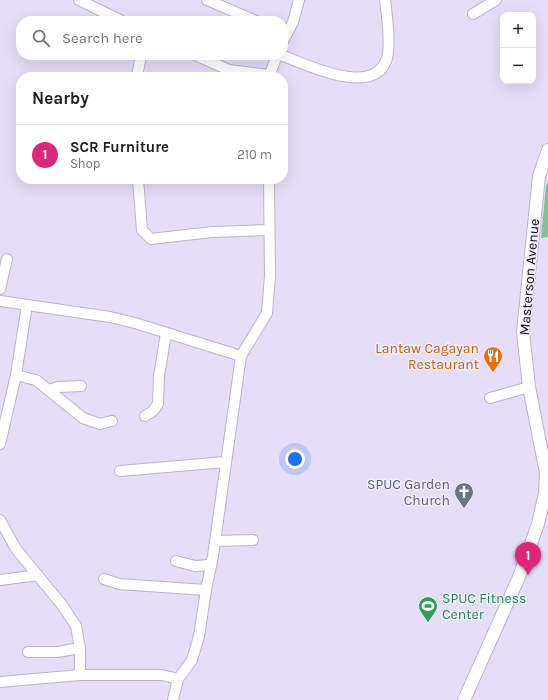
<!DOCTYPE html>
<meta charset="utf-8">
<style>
:root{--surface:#fff;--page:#f2f2f2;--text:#202124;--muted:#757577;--line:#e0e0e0;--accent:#db2777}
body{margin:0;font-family:Karla,sans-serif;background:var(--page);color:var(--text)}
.controls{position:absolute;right:12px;top:12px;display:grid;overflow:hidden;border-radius:8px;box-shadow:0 4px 16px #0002}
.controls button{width:36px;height:36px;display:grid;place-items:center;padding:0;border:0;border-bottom:1px solid var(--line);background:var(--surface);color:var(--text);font:20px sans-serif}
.you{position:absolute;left:295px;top:459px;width:14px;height:14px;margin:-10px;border:3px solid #fff;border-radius:50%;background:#1a73e8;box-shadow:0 0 0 6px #1a73e833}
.badge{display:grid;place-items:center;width:26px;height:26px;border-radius:50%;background:var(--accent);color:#fff;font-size:13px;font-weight:700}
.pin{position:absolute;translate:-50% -33px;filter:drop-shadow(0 1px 2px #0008)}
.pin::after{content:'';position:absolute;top:21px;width:14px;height:12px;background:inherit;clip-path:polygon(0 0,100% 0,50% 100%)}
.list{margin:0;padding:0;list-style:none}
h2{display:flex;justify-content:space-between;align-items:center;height:52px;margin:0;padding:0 16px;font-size:17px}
h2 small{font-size:13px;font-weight:400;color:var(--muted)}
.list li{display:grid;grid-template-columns:26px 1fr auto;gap:12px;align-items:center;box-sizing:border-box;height:60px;padding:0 16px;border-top:1px solid var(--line)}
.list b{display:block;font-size:15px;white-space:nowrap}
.list p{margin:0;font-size:13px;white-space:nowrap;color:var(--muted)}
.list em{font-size:13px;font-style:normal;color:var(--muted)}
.icon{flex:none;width:22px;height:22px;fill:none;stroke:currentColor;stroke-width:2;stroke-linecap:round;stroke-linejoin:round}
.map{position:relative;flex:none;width:548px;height:700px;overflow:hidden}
.search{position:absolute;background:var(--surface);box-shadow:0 4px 16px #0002;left:16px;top:16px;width:272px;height:44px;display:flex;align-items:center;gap:10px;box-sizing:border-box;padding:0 14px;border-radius:16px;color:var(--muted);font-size:15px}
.panel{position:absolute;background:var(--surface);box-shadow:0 4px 16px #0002;left:16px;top:72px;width:272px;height:112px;border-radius:16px}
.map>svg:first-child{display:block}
.forest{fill:#87be98}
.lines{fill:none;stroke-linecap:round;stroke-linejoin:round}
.minor-casing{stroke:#bbb3cd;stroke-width:12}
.major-casing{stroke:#bbb3cd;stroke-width:14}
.minor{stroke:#fff;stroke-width:10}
.major{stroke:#fff;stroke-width:12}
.labels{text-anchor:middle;stroke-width:3;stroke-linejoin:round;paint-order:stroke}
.street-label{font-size:14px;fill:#0f0c15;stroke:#f2edfd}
.food-label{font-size:14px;fill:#c56008;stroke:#f2edfd;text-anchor:end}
.worship-label{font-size:14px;fill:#5b616d;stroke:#f2edfd;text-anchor:end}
.leisure-label{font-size:14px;fill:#27864d;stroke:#f2edfd;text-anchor:start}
</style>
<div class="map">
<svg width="548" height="700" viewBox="0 0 548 700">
<rect width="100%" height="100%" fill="#e6ddf9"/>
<polygon class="forest" points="548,183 548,237 541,238 546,185"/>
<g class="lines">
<defs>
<g id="minor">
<polyline points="79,0 122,21"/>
<polyline points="207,0 256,21"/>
<polyline points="473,14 496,0"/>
<polyline points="283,41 293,22 299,0"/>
<polyline points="195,55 229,70 269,75"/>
<path d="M281,55C305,64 375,99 387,58C391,44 387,15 385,0"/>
<polyline points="137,77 141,55"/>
<polyline points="269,77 277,55"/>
<polyline points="138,179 142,230 151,239 212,232 269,230"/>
<polyline points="0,289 7,259"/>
<polyline points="0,301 110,317 135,323 241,356"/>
<polyline points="16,375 36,380 83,418 100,424 112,421"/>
<polyline points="49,390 58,387 81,386"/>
<polyline points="490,398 529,387"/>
<polyline points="145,416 153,411 158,404 159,376 166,333"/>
<polyline points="0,444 16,375 27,305"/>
<polyline points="120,471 225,462"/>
<polyline points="0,520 16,549 62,605 76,626 80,648 80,675"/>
<polyline points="215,541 253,540"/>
<polyline points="176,561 195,566 211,565"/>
<polyline points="104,579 119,584 206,590"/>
<polyline points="0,580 38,575"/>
<polyline points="28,652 57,652 80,648"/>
<polyline points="0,682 80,675 162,675 178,679"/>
<polyline points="173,700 178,679 192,660 199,636 206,590 213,556 241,356 267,313 270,276 269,179"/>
</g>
<polyline id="major" points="464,700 519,577 538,524 545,493 546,473 529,387 523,332 539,176 548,150"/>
</defs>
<use href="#minor" class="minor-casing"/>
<use href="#major" class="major-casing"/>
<use href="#minor" class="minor"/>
<use href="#major" class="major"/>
</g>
<defs>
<symbol id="restaurant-pin" viewBox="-11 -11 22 30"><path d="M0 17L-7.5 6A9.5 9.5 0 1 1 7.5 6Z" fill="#e8710a" stroke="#f2edfd"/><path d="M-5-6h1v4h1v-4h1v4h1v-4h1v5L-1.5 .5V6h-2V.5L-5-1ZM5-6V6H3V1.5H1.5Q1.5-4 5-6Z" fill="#fff"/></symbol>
<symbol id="church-pin" viewBox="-11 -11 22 30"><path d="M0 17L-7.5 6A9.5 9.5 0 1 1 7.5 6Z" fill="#6b7280" stroke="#f2edfd"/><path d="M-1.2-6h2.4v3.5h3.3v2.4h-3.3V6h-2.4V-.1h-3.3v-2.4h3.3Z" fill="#fff"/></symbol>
<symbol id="stadium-pin" viewBox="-11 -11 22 30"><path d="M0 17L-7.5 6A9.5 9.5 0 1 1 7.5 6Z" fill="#2e9e5b" stroke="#f2edfd"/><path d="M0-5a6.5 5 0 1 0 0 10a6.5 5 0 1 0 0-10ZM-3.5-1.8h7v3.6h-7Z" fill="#fff"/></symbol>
</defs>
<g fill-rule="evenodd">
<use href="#restaurant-pin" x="482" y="345" width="22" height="30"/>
<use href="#church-pin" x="453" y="481" width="22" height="30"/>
<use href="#stadium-pin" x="417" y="595" width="22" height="30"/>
</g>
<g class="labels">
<g class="street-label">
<text transform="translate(529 277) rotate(-85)" y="5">Masterson Avenue</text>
</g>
<g class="food-label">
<text x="479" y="353">Lantaw Cagayan<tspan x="479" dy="16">Restaurant</tspan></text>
</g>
<g class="worship-label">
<text x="450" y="489">SPUC Garden<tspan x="450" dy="16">Church</tspan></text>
</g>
<g class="leisure-label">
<text x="442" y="603">SPUC Fitness<tspan x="442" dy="16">Center</tspan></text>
</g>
</g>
</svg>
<div class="controls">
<button>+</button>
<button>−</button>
</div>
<div class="you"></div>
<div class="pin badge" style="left:528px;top:575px">1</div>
<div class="search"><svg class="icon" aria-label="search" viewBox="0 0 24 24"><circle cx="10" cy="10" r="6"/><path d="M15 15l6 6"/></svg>Search here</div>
<section class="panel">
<h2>Nearby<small></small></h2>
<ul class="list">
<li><span class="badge">1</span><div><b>SCR Furniture</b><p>Shop</p></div><em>210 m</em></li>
</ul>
</section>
</div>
